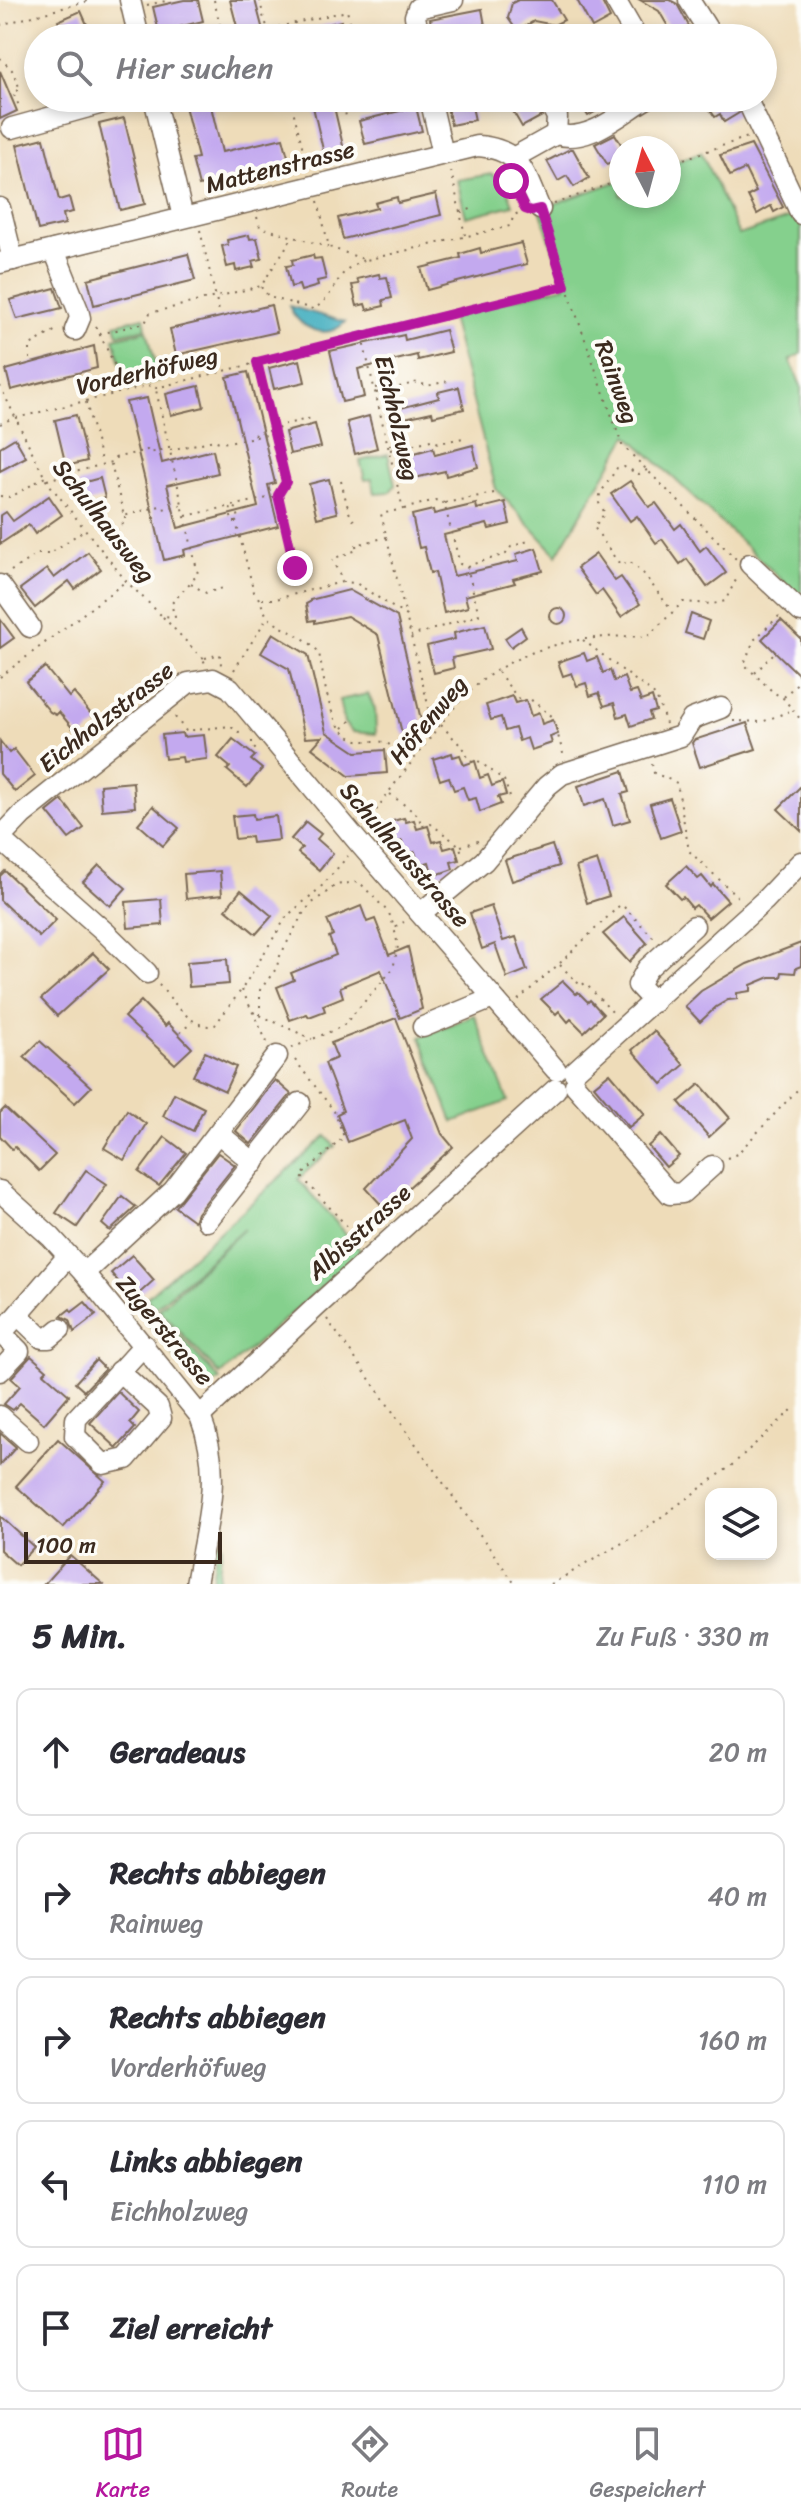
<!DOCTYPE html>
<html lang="de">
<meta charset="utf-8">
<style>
:root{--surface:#fff;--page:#f2f2f3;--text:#2b2b33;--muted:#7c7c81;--line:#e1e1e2;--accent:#b5179e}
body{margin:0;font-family:Sriracha,sans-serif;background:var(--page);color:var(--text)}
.controls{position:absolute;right:24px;bottom:24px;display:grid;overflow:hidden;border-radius:16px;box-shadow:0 4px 12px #0003}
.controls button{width:72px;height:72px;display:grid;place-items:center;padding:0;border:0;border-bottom:2px solid var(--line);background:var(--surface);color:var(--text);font:40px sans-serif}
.compass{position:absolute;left:609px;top:136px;width:72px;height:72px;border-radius:50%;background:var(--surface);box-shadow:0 4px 12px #0003;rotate:354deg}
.scale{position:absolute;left:24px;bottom:20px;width:198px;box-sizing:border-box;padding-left:8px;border:4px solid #3b2a1e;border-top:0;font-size:22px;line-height:28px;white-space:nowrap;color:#3b2a1e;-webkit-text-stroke:6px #fdfcf7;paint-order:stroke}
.stop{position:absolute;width:24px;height:24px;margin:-18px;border:6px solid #b5179e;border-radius:50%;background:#fff}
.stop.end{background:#b5179e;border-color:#fff;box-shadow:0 2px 8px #0008}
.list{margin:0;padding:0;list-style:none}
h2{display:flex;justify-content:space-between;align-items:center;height:104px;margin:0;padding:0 32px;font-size:34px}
h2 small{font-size:26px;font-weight:400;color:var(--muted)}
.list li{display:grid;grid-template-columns:52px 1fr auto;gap:24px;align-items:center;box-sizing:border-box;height:128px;margin:0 16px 16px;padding:0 16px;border:2px solid var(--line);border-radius:16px}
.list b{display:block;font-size:30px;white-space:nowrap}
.list p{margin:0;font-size:26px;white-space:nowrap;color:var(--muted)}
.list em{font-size:26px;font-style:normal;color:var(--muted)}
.icon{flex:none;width:44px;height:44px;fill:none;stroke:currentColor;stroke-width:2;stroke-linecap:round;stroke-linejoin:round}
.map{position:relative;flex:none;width:801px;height:1584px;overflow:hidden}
.search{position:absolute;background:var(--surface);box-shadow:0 4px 12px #0003;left:24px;right:24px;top:24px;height:88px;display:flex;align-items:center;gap:20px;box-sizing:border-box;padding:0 28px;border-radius:44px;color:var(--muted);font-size:30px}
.sheet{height:824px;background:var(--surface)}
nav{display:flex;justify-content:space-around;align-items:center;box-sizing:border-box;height:112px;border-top:2px solid var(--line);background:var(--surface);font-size:22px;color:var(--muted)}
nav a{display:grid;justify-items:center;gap:4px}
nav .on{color:var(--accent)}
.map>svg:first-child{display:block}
.green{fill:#85d08d;stroke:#607d56;stroke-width:2}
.water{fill:#40adbf;stroke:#3e6c6e;stroke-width:2}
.building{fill:#c3a9ef}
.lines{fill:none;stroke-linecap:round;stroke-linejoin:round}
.minor-casing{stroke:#7a6854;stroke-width:23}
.path{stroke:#7a6854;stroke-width:2;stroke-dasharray:2 6;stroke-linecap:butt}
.minor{stroke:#fff;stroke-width:20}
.route{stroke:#b5179e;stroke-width:10}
.labels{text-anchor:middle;stroke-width:8;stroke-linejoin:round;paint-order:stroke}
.street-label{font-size:24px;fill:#3b2a1e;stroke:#fdfcf7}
</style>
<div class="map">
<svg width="801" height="1584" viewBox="0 0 801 1584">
<rect width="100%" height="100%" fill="#fdfcf7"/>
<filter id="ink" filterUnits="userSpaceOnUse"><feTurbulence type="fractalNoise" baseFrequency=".0125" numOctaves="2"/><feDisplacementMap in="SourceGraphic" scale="16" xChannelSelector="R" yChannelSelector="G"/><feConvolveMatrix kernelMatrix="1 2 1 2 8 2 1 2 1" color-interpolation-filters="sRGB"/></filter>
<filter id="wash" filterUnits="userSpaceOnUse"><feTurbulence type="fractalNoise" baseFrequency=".006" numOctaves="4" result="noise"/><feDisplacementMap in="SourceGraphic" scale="32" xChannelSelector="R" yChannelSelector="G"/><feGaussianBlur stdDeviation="1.8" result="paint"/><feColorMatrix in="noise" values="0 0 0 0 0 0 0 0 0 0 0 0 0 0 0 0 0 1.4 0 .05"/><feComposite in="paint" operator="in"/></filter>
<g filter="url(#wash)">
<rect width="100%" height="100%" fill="#eedcb9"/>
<g class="green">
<polygon points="701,152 739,235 801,214 801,354 790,360 801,386 801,598 628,435 557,555 496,489 450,314 565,286 540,209 621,180 621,196 669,196 669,164"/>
<polygon points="492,174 507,188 513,205 466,217 457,180"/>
<polygon points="144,317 146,328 118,334 115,324"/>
<polygon points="147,330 160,381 128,389 114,338"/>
<polygon points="388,454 395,485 390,492 375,493 372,479 365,480 360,461"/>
<polygon points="368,694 375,709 376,734 352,732 344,723 339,700"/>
<polygon points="474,1015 508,1101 453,1122 420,1037"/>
<polygon points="326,1136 335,1146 298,1179 362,1252 220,1375 159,1309 244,1229 155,1308 146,1298"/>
<polygon points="156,1310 220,1380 202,1391 143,1317"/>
<polygon points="217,1539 222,1545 218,1584 212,1584"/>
</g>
<path class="water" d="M289,306L345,322C326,342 299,328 289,306Z"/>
<g id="blocks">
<g class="building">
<polygon points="184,0 198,0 203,21 159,32 153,7"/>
<polygon points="230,0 255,0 265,38 240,38"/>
<polygon points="518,0 552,0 564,20 554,25 534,21 517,31 508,18 512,3"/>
<polygon points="577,0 601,0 610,18 592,28"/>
<polygon points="640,0 670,0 677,4 689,26 673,35 659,11"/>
<polygon points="482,9 486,31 433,38 430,19"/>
<polygon points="81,11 93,38 65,38 58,21"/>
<polygon points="341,21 345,38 290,38 289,34"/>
<polygon points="0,71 17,111 0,119"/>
<polygon points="183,98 209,98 222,152 283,138 290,164 199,186 192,159 198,158"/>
<polygon points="311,98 332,98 344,150 324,154"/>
<polygon points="445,98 470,98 475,120 451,125"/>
<polygon points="529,98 533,98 542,116 522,127 511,108"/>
<polygon points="583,98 619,98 588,116 581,105 586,102"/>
<polygon points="716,98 731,98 739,113 724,122 720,114 715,117 706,104"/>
<polygon points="416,107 422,131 365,144 359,121"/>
<polygon points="124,118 145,204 120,210 99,124"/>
<polygon points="615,134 621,144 621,156 607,164 595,144"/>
<polygon points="44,138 59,200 69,197 73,212 63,214 65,224 38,230 17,145"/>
<polygon points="751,145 783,207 774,212 771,206 757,214 748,196 756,192 745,169 730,176 720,155"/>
<polygon points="570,149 573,149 589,178 574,187 567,176 558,181 547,161"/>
<polygon points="436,194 441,215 343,239 338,218 377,208 375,203 397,197 398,203"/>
<polygon points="249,235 250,239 257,238 262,259 252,261 254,267 236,271 235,265 227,267 222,246 228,245 227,240"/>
<polygon points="521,243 527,264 427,290 421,268 461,258 460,254 480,248 481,253"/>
<polygon points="188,254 195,280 94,305 88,279"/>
<polygon points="313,255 314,259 321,258 326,279 317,281 318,286 301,291 299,285 291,287 286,266 293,265 292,260"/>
<polygon points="379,274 380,278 387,277 392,298 383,300 384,306 367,310 365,304 357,306 352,285 359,284 357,279"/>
<polygon points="55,288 62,308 17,319 10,300"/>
<polygon points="271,305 277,332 176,355 170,329"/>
<polygon points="445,330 451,352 418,360 417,355 358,369 364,397 342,402 330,351 404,335 405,340"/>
<polygon points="94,346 97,368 11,390 6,370"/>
<polygon points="300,360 305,382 274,389 269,368"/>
<polygon points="248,372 275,483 268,485 278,526 184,550 185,555 164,560 126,402 147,398 162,463 213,450 218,473 167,485 178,528 258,507 227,377"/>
<polygon points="199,386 204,407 171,415 166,394"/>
<polygon points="459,387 464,409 433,416 432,412 391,421 389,411 439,398 438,392"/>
<polygon points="76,415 87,461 66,466 55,420"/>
<polygon points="369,416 377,448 355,454 347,422"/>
<polygon points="315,424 321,447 290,454 285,432"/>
<polygon points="15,438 26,457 0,471 0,447"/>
<polygon points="473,445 478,467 446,476 445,471 406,480 400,457 433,448 435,455"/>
<polygon points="100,478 105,498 83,504 78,484"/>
<polygon points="329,479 337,513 317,518 309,484"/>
<polygon points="630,481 649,507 656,503 675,529 681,524 700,551 706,546 726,573 707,587 687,559 680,564 662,539 656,543 637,516 630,521 611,494"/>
<polygon points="49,496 62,515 35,534 29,525 0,544 0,516 6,512 13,521"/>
<polygon points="505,502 510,524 489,529 487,524 444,535 454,576 518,561 516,554 536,548 543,571 513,579 515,583 465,596 468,607 444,613 435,572 430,573 424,547 419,548 412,515 433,510 434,514 476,504 477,509"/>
<polygon points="88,552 101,569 75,589 69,581 35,608 20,589 47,569 54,578"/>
<polygon points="596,554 615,581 621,577 640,604 621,617 602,590 596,595 577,568"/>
<polygon points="349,590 397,617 422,724 419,724 421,730 404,735 401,729 378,635 347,616 315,623 315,620 309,621 306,604 310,602 310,600"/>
<circle cx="558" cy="616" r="8"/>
<polygon points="691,614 709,621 703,639 685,633"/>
<polygon points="0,619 14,638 0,648"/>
<polygon points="781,620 801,639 801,677 762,639"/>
<polygon points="485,625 491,649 452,658 454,668 434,673 427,646 455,639 454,633"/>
<polygon points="521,627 526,636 511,647 505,638"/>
<polygon points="273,633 308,655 326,732 356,752 385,750 387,773 349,776 312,748 322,737 305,738 289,669 261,653"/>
<polygon points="584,653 587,661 597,657 603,673 610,670 614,681 624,677 630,693 637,691 641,701 652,697 656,711 649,713 651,719 631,726 627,714 618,717 614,703 604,706 599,693 590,696 586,683 577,686 572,673 563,676 558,662"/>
<polygon points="45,667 69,697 74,693 99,724 81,738 59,712 56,715 50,712 26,682"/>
<polygon points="512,696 515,703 526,700 531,716 539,713 542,724 553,720 558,734 550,737 552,743 531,750 527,738 519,741 515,728 505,731 501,717 491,720 486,705"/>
<polygon points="747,723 756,749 700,767 692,743 694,740"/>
<polygon points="182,733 183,737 204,735 207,759 183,762 182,757 165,759 162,735"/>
<polygon points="233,739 255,756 251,760 262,769 247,787 227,770 230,767 218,757"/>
<polygon points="0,741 9,753 14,749 35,776 15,792 0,774"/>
<polygon points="452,753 453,757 460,755 464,765 475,761 480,778 488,775 492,786 502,782 506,795 498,797 501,804 480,812 476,798 468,800 463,787 454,790 449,777 440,780 433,759"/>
<polygon points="623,771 629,792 622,794 630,820 613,825 605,799 584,806 578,786"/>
<polygon points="133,782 135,807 102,810 100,785"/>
<polygon points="801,786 801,831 778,809"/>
<polygon points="670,798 681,831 661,838 650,804"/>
<polygon points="62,800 84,828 69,839 47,812"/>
<polygon points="153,806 179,828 163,846 138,824"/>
<polygon points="253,814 254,819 276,816 279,840 252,843 251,837 235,839 232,816"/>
<polygon points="404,818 406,822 414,820 417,829 428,826 433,842 441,840 444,849 455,846 459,860 451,862 453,869 433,876 429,862 419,865 415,852 406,854 402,841 393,844 386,823"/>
<polygon points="306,822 321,834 317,839 333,853 319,870 298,853 302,848 291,839"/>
<polygon points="552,845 559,866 512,881 505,860"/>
<polygon points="597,860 609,896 587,903 576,867"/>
<polygon points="99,865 126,888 110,906 83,882"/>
<polygon points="686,866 698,879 702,876 711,887 713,884 728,901 708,918 696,905 692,908 683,897 680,899 666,884"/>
<polygon points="5,871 56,920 39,937 0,900 0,876"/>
<polygon points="220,871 222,895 186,899 184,874"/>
<polygon points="241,890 272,916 256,934 226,909"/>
<polygon points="161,899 163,925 128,928 126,902"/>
<polygon points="361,906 367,922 375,919 389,955 408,947 422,1009 400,1018 381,970 340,987 343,997 323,1005 325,1011 309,1017 307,1014 290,1020 277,987 294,980 291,973 336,955 329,937 333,935 327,920"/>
<polygon points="491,906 503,941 516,937 527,970 507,978 495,944 482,949 470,913"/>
<polygon points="624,917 647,943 629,962 603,934"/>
<polygon points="801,943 801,966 796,968 795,973 782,972 781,977 770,977 751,985 751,991 737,993 737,999 728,1000 716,1007 700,1022 685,1006 701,991 747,964"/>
<polygon points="93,953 109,969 57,1016 41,999"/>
<polygon points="227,959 229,984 189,987 187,962"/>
<polygon points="563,981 576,994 578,992 588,1002 590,1000 603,1014 584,1032 571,1019 568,1022 559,1011 556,1014 541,999"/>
<polygon points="141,1001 165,1026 168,1023 192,1048 175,1064 124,1017"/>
<polygon points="396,1018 442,1134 453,1147 385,1209 366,1188 412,1139 405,1120 348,1142 337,1114 343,1111 325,1063 337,1058 331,1043"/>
<polygon points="654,1031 684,1065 662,1084 632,1050"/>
<polygon points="40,1041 91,1087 75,1103 24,1057"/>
<polygon points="205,1052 236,1067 225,1091 193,1076"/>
<polygon points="610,1073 645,1114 629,1127 594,1086"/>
<polygon points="275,1080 291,1094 251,1144 236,1131"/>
<polygon points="700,1084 730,1118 709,1137 679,1102"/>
<polygon points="174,1093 204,1108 193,1131 163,1116"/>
<polygon points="5,1108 55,1155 39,1171 15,1147 12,1149 0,1136 0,1113"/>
<polygon points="127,1110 146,1124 124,1160 104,1148"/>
<polygon points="661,1135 679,1156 666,1167 648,1146"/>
<polygon points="165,1137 186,1153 159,1186 139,1172"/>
<polygon points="218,1153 235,1165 197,1213 194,1221 175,1207"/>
<polygon points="86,1170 107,1184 77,1227 56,1213"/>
<polygon points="122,1196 136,1207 110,1231 102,1224"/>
<polygon points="132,1255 154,1280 133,1299 111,1273"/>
<polygon points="85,1302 96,1315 74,1332 70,1320 61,1316 70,1309 72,1312"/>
<polygon points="31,1356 47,1370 44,1373 69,1395 44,1424 20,1403 13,1410 4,1404 20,1386 11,1378"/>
<polygon points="96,1360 105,1369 84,1391 75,1383"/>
<polygon points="118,1392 139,1412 130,1423 135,1428 117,1448 90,1423"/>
<polygon points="0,1433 16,1447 0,1465"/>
<polygon points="58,1439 105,1481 63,1528 16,1486"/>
<polygon points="0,1516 34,1547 17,1565 0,1550"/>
<polygon points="70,1555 103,1584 44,1584"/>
</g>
</g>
</g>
<g filter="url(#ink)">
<use href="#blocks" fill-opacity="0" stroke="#7a6854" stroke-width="2"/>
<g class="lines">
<defs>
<g id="minor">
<polyline points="130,0 139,38"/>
<polyline points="615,0 637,38"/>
<polyline points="689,0 713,38"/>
<polyline points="419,38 415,16 418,8 453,0"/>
<polyline points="154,98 183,217"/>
<polyline points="430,98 443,154"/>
<polyline points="547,98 557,117 556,134"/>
<polyline points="746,98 801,214"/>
<polyline points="12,128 121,98"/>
<path d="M513,158L556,134C588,144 620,114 647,98"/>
<polyline points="0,208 13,260"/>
<polyline points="54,250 78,310 80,318 75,330"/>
<path d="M0,263L477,146C522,149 524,173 540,209"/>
<polyline points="750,564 801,612"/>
<polyline points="0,585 30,627"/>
<polyline points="0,838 22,815 188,683 213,679 230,688 359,843 556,1070"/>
<polyline points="0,839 105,932 147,973"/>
<polyline points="422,912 484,861 547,786 562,774 681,736 692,719 721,708"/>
<polyline points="654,1002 638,985 647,969 694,926"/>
<polyline points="423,1027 493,998"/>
<polyline points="574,1072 764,901 801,862"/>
<polyline points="575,1085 670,1194 682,1193 712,1166"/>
<polyline points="218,1133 254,1163"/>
<path d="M0,1191L51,1237L84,1273L200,1416C224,1475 206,1524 196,1584"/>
<polyline points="207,1221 300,1103"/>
<polyline points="84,1273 173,1191 277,1056"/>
<polyline points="18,1315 42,1338 49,1338 60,1329"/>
<polyline points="0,1335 68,1256"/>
<polyline points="0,1371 19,1351 1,1333"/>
<polyline points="119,1371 158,1407 161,1418 126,1459 103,1464 75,1436 76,1419 144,1345"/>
<polyline points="0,1416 28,1441"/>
<polyline points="200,1416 317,1306 556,1089"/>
</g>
</defs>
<use href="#minor" class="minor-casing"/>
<g class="path">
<polyline points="214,0 223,38"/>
<polyline points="260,0 264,20 274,38"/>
<polyline points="147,5 170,0"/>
<polyline points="0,25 92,0"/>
<polyline points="273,33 278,27 347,11 355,38"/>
<polyline points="0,58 12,70 20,89 13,93 20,108"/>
<polyline points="290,98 308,169"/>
<polyline points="341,98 346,116"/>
<polyline points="369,98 372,109"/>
<polyline points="669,164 748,137"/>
<polyline points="451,171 465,235"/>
<polyline points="318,201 329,247 366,260 510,226 514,215 521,212"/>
<polyline points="554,204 621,180"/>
<polyline points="461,212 471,209"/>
<polyline points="257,217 260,227 328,247"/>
<polyline points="545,225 622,445 736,559"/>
<polyline points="200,230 219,311"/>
<path d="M261,287L269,297L313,309C339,296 332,270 365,260"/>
<polyline points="96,327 127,390"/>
<polyline points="100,334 145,323 150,313 261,286 292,238"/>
<polyline points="362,337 403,509 381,514 406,616"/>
<polyline points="30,359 30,345 58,329"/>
<polyline points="257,363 286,482 278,495 295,568"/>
<polyline points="125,383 138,380"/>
<polyline points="0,386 46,480 126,581 162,616 175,617 171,604 198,574 156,390"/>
<polyline points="375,388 382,386"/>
<polyline points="376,393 418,382 427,386 452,380"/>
<polyline points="86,402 102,464"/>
<polyline points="16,418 151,385 156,388 564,286"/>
<polyline points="0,424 13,418"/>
<polyline points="254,435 256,432 274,430"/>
<polyline points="389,445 396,444"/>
<polyline points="170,450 214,440 222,443 272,434 282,425 312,418"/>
<polyline points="390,450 431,440 439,443 463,438"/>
<polyline points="111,464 124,516 160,506 163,509 181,505"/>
<polyline points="647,470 639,474 624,467 617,468 600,494 599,503 605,513 594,527 617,561 622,565 629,561 643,573 672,611"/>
<polyline points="47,480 111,462 115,458 147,450 150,453 166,449"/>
<polyline points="341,481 349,512 354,521"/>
<polyline points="0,496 11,497 45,477"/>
<polyline points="445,503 494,493"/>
<polyline points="404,509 435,500 444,503 460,564 467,567 479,615 411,636"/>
<polyline points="186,516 277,496"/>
<polyline points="285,521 291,527"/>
<path d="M236,522H232L230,511L232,506L237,509L239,520L236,522L254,592C262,600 263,613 270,619C285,632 308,636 319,653C323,673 327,709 339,726C362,760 390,717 404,771"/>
<polyline points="116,530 125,522 125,517"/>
<polyline points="387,537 356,545 357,550 332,559 343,582 356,583 406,616 434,729"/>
<polyline points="467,566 506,554 511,547 528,541"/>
<polyline points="11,571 37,554 49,554 84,530"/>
<polyline points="191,584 206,593 223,588"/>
<polyline points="262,599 276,599 342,582"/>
<polyline points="779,616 754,640 744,664 773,692 783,698 801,720"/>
<polyline points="163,617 199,655 207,660 203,662"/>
<polyline points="583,640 656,696 666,724"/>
<polyline points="205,658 220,654 221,665"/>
<polyline points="234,670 267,618"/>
<polyline points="498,672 520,701 530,699 553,717 564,757"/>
<polyline points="755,673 774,653"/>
<polyline points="0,677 125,582"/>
<polyline points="784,697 801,679"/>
<polyline points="175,717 186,731 230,726 238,732 243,731"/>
<polyline points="733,721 762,722 792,710"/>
<polyline points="441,725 465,750 469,761 477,760 504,780 511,800"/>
<polyline points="343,728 351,720"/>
<polyline points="252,741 252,746 256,750 258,748"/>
<polyline points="652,764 654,773 677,783 689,851 740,899"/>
<polyline points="390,794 419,816 421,826 431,824 460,846 462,855"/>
<path d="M368,824C382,799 401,776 418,754C433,734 447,714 465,696C513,647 582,633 647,637L683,602L713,604L725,601L737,578"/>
<polyline points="461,846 478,841"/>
<polyline points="560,963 620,905 623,906 655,939"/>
<path d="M159,985C172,999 193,1032 215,1025L242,989L287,916L320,888L348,856"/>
<polyline points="242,990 267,1042"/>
<polyline points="518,1000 559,964 581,986 585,983 615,1015"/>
<polyline points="253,1012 312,1039"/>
<polyline points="260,1015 260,990 276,969 280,956 302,915 311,904 336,885 356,882 362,885 389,913 394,927"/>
<polyline points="180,1033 192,1022"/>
<polyline points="292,1048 343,1026 393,969 398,946 394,927 404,922"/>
<polyline points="295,1060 334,1111 344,1137 301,1176 363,1244"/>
<polyline points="727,1158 737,1154 801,1086"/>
<polyline points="327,1319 515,1584"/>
<polyline points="551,1584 638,1534 731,1466 794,1408"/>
</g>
<use href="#minor" class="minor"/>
</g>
</g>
<g class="lines" filter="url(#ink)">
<polyline class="route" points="295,568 278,495 286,482 257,362 565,286 540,209 531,211 525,209 511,181"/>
</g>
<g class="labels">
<g class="street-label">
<text transform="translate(280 167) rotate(-14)" y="8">Mattenstrasse</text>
<text transform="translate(147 371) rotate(-13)" y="8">Vorderhöfweg</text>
<text transform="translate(617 382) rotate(70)" y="8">Rainweg</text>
<text transform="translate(397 418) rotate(77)" y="8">Eichholzweg</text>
<text transform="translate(104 521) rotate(52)" y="8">Schulhausweg</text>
<text transform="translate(106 717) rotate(-38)" y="8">Eichholzstrasse</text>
<text transform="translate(428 720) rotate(-50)" y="8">Höfenweg</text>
<text transform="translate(405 855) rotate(49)" y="8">Schulhausstrasse</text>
<text transform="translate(359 1232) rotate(-42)" y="8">Albisstrasse</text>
<text transform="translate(165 1330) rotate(50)" y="8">Zugerstrasse</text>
</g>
</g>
</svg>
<div class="controls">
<button><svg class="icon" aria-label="layers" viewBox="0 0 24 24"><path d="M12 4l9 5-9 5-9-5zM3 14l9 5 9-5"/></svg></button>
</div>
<svg class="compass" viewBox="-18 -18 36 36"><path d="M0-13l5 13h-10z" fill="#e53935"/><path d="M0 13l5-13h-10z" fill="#7c7c81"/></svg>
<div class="scale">100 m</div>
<div class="stop" style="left:511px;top:181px"></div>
<div class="stop end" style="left:295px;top:568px"></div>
<div class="search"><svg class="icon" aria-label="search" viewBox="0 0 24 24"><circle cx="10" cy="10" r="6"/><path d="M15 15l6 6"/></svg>Hier suchen</div>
</div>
<section class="sheet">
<h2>5 Min.<small>Zu Fuß · 330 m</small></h2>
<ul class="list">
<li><svg class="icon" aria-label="ahead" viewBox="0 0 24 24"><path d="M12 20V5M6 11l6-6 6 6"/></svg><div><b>Geradeaus</b></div><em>20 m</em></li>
<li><svg class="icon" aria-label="right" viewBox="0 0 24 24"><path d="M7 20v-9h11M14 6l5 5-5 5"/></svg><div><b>Rechts abbiegen</b><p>Rainweg</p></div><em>40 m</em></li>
<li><svg class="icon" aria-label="right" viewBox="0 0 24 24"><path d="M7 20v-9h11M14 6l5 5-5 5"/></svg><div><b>Rechts abbiegen</b><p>Vorderhöfweg</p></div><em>160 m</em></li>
<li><svg class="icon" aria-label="left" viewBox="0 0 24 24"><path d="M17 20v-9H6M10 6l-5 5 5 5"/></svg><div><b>Links abbiegen</b><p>Eichholzweg</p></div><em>110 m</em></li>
<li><svg class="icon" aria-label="arrive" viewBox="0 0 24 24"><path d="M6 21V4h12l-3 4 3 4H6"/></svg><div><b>Ziel erreicht</b></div></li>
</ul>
</section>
<nav>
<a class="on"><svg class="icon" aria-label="map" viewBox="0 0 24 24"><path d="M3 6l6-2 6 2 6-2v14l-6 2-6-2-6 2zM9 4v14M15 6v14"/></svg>Karte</a>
<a><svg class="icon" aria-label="directions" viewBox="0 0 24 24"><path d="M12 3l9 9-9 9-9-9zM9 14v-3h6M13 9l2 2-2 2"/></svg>Route</a>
<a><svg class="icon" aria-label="saved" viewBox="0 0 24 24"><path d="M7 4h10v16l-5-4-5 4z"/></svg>Gespeichert</a>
</nav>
